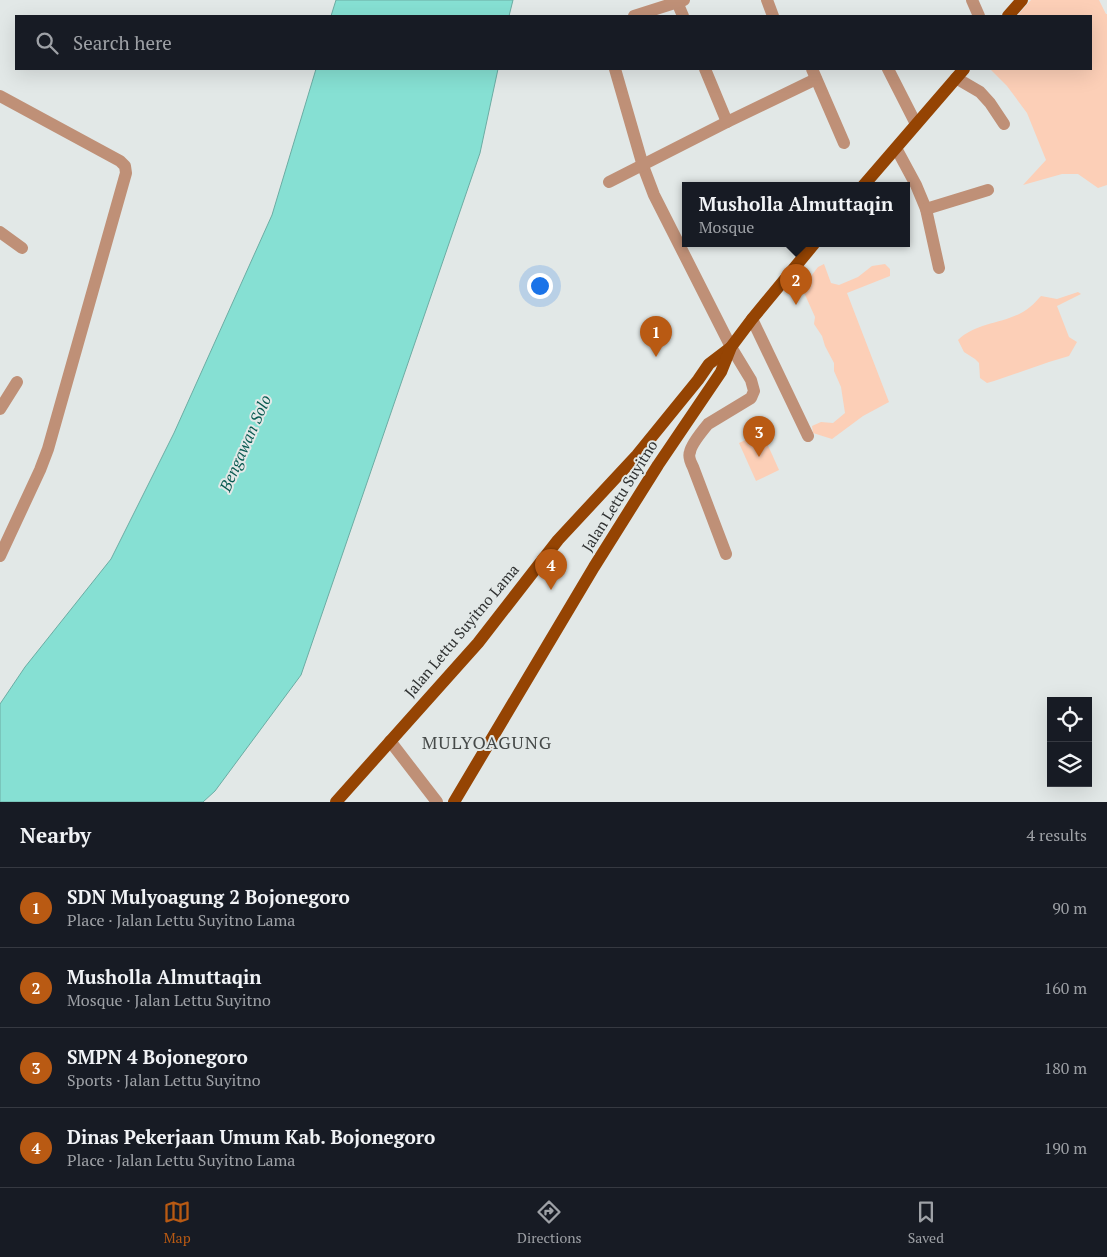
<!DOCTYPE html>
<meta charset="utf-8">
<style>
:root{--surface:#171b24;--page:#242831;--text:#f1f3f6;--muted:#9ea1a6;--line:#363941;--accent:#b95a13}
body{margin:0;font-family:"PT Serif",serif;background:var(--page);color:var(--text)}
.controls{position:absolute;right:15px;bottom:15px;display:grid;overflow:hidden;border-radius:0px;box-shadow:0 5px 20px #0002}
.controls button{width:45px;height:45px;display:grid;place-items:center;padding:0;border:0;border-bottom:1px solid var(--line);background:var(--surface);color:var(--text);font:25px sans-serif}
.you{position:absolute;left:539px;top:285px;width:18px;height:18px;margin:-12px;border:4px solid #fff;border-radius:50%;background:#1a73e8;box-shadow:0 0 0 8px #1a73e833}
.badge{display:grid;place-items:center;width:32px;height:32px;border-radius:50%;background:var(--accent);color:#fff;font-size:16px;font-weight:700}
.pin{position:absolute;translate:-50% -41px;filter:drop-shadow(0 1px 2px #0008)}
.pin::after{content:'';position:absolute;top:26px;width:18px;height:15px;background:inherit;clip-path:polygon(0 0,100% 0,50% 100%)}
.popup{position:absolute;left:682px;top:182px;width:228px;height:65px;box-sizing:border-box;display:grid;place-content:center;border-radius:0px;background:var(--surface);filter:drop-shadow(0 1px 4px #0005);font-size:16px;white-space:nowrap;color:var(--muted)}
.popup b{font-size:19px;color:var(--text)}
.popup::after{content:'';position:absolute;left:50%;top:100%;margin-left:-10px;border:10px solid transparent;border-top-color:var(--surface)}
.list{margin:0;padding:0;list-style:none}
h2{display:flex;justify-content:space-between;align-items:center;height:65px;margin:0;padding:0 20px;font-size:21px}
h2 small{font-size:16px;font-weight:400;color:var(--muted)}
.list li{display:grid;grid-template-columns:32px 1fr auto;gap:15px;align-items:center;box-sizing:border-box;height:80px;padding:0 20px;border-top:1px solid var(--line)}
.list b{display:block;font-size:19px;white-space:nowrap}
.list p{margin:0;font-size:16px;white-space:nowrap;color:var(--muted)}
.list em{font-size:16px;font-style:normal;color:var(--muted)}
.icon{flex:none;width:28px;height:28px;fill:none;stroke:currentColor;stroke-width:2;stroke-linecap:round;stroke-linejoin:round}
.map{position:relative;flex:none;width:1107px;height:802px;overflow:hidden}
.search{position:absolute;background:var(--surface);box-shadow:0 5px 20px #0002;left:15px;right:15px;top:15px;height:55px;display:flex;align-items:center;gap:12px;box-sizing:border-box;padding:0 18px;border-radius:0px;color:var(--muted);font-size:19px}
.sheet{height:385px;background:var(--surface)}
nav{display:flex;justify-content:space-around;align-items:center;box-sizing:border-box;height:70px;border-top:1px solid var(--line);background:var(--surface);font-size:14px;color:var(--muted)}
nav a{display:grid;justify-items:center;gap:2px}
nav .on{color:var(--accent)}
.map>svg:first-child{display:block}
.green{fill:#fccfb7}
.water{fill:#86e0d3;stroke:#6caca3}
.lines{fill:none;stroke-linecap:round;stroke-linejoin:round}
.minor{stroke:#bf9077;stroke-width:12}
.major{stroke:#954403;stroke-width:12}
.labels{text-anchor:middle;stroke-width:4;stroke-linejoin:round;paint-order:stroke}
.street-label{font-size:15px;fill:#303232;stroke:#e2e8e7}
.water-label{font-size:16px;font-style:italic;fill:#085950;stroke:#e2e8e7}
.quarter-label{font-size:18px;letter-spacing:1px;fill:#464a49;stroke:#e2e8e7}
</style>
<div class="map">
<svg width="1107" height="802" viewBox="0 0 1107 802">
<rect width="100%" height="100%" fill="#e2e8e7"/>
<g class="green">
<polygon points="1031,0 1099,0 1106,14 1107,14 1107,185 1098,188 1078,174 1062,174 1023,185 1046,160 1027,113 1007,86 990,69 1091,69 1091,16 1017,16"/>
<polygon points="824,264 831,283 839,285 858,277 872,266 885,264 890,269 890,276 847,293 889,402 863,416 832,439 813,433 812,426 821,422 833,423 845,413 841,387 834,371 834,363 825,346 822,336 814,324 815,317 802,288 818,267"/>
<path d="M1078,292L1081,294L1057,306L1069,337L1077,342L1069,356L1049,362L994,381L987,383L980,378L979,363L975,359L964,352L958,340C977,321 1010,324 1030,307C1034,304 1038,299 1041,296L1057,299Z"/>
<polygon points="762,432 779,470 756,481 739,443"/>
</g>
<g class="water">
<polygon points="336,0 513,0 509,16 331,16"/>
<polygon points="316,69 498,69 480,153 301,675 215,791 203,802 0,802 0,704 25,667 111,559 174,433 272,215"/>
</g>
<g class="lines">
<g class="minor">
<polyline points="767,0 773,16"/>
<polyline points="972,0 979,16"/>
<polyline points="677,2 683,16"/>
<polyline points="634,16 684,0"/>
<path d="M615,69L643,166L654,195L731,347L751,380L754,391L751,398L708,424C703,430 691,445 690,452C688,456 691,463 693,467L726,554"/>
<polyline points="705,69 727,122"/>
<polyline points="812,69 844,143"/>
<polyline points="888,69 916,124"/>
<polyline points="956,78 980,92 990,103 1004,124"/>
<polyline points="0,96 120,161 125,166 126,173 48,449 40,470 0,556"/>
<polyline points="896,148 916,185 926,209 939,268"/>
<polyline points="609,182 727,122 816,79"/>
<polyline points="926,209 988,190"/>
<polyline points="0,232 22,248"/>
<polyline points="752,319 808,436"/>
<polyline points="0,409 17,382"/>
<polyline points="390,741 437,802"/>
</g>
<g class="major">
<polyline points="1008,16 1022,0"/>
<polyline points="863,186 964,69"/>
<polyline points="336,802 478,643 558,540 637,455 698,380 709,364 730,348"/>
<polyline points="454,802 594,567 658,465 721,372 731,347 752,319 814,244"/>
</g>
</g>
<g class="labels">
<g class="street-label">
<text transform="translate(620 496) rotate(-58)" y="5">Jalan Lettu Suyitno</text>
<text transform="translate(462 631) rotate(-50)" y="5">Jalan Lettu Suyitno Lama</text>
</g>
<g class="water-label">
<text transform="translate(245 443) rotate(-66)" y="6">Bengawan Solo</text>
</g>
<g class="quarter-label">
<text x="487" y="749">MULYOAGUNG</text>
</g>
</g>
</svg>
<div class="controls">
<button><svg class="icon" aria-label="locate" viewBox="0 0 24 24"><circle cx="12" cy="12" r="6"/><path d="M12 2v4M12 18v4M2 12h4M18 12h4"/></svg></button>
<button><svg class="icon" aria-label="layers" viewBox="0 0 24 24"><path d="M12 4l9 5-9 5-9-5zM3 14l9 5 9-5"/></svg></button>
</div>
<div class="you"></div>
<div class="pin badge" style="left:656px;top:357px">1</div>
<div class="pin badge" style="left:796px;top:305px">2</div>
<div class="popup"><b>Musholla Almuttaqin</b>Mosque</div>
<div class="pin badge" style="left:759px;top:457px">3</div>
<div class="pin badge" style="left:551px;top:590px">4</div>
<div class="search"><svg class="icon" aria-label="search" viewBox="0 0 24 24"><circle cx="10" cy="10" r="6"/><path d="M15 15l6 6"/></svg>Search here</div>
</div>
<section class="sheet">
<h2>Nearby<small>4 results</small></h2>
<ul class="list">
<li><span class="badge">1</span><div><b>SDN Mulyoagung 2 Bojonegoro</b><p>Place · Jalan Lettu Suyitno Lama</p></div><em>90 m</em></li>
<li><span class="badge">2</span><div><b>Musholla Almuttaqin</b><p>Mosque · Jalan Lettu Suyitno</p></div><em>160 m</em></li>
<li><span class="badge">3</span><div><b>SMPN 4 Bojonegoro</b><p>Sports · Jalan Lettu Suyitno</p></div><em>180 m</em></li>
<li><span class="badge">4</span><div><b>Dinas Pekerjaan Umum Kab. Bojonegoro</b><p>Place · Jalan Lettu Suyitno Lama</p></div><em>190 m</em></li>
</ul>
</section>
<nav>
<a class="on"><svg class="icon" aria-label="map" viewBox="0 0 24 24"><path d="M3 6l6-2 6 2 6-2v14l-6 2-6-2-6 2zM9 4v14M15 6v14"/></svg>Map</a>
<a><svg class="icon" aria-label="directions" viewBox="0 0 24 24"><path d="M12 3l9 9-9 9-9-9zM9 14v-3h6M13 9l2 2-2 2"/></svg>Directions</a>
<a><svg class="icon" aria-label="saved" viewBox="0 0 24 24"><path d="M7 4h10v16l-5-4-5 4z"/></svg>Saved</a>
</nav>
